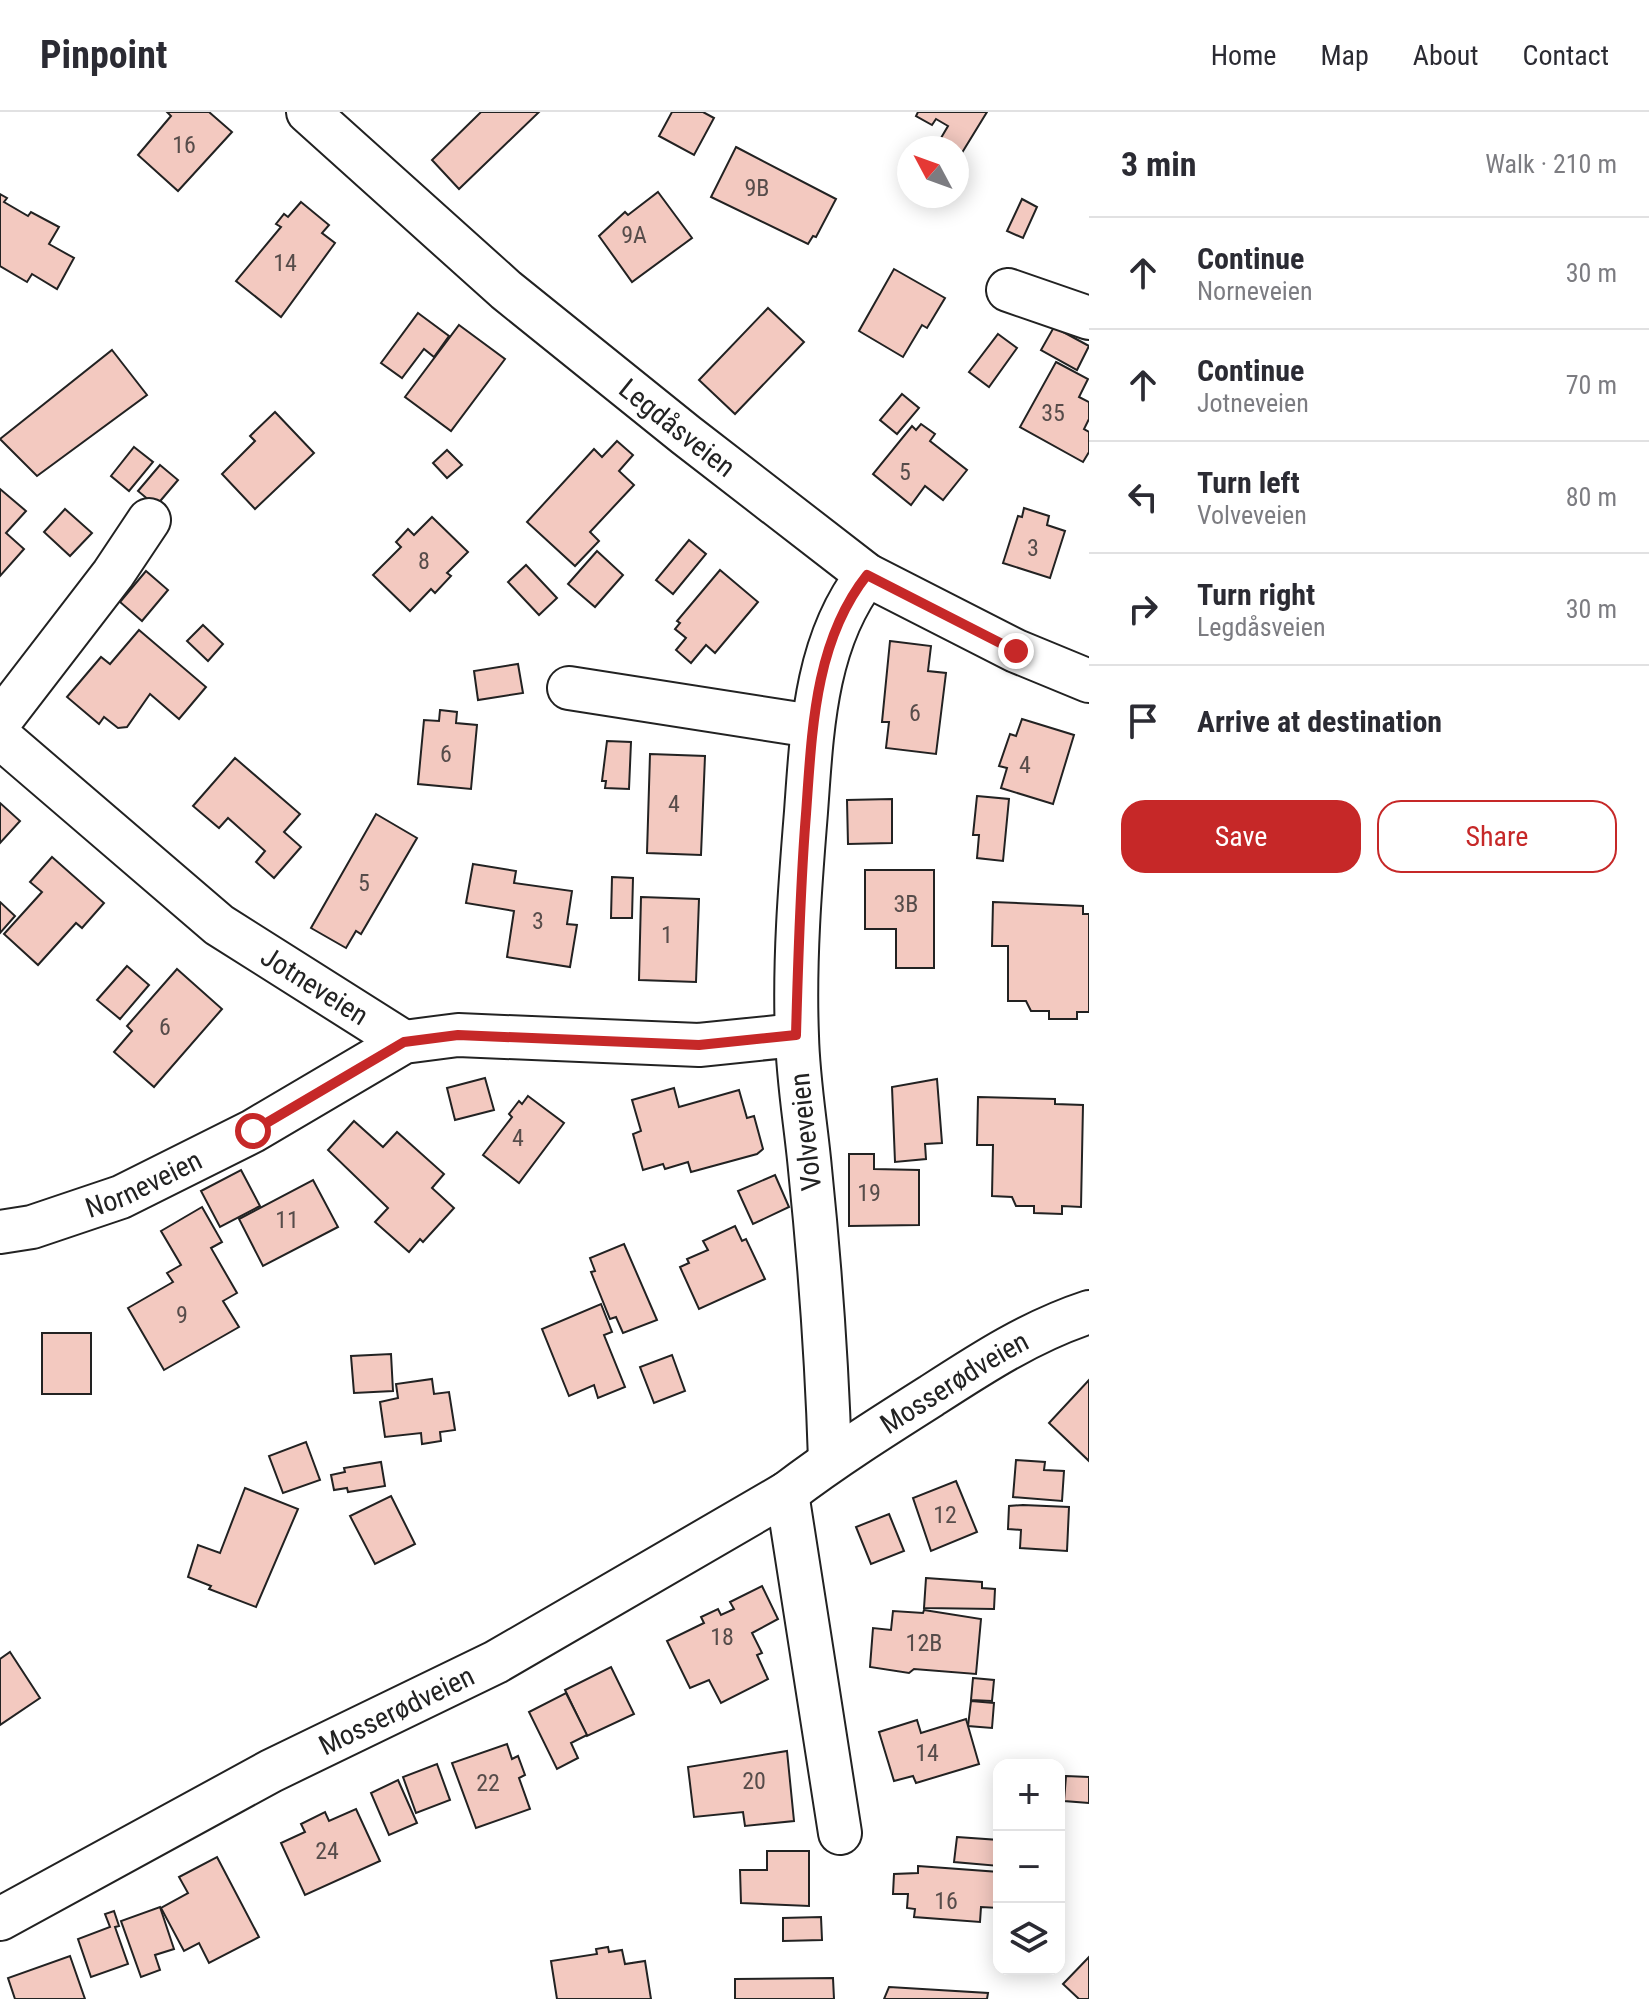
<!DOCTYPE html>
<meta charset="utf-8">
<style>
:root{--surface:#fff;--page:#f2f2f3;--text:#2b2b33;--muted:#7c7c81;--line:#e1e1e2;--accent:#c62828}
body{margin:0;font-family:"Roboto Condensed",sans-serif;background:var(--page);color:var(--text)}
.controls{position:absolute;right:24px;bottom:24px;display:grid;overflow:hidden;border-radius:16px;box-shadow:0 4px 20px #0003}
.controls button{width:72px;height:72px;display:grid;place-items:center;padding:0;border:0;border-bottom:2px solid var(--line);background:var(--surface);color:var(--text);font:40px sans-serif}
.compass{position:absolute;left:897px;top:24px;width:72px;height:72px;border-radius:50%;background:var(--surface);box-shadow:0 4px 20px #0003;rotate:311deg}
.stop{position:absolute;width:24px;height:24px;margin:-18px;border:6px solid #c62828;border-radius:50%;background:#fff}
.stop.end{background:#c62828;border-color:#fff;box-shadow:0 2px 8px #0008}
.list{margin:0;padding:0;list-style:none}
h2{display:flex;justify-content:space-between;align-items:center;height:104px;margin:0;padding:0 32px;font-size:34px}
h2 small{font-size:26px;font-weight:400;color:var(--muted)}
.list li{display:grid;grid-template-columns:52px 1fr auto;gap:24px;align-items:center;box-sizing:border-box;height:112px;padding:0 32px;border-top:2px solid var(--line)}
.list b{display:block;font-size:30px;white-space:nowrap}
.list p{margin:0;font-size:26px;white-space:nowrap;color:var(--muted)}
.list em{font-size:26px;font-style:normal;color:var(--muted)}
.actions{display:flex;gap:16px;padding:24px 32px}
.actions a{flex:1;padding:18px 0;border:2px solid var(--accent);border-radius:24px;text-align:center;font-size:28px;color:var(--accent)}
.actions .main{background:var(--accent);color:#fff}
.icon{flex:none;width:44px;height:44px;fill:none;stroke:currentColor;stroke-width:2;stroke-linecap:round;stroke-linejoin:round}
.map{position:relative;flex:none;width:1089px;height:1887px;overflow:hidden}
header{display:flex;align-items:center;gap:48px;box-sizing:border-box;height:112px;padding:0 40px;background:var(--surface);border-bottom:2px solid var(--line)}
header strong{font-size:38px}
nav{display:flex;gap:44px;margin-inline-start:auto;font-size:28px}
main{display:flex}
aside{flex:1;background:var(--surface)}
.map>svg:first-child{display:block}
.building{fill:#f3c9c0;stroke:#222;stroke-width:2}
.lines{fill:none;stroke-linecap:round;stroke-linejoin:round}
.minor-casing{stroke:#222;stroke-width:46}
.minor{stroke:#fff;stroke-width:42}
.route{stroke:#c62828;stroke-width:10}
.labels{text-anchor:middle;stroke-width:6;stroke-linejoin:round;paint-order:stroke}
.number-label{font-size:24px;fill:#564c4a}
.street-label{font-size:28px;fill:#222;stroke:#fff}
</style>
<header>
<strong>Pinpoint</strong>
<nav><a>Home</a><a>Map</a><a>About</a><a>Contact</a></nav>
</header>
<main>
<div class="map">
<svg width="1089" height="1887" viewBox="0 0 1089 1887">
<rect width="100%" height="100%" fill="#fff"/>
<g class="building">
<polygon points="167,0 209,0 232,20 178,79 138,43 171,4"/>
<polygon points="481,0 539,0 459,77 432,48"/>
<polygon points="672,0 703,0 714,6 694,43 659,24"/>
<polygon points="918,0 987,0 960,44 957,36 938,31 948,14 936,7 932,13 916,4"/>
<polygon points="736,35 836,87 816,125 813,124 808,132 711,85"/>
<polygon points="658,80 692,126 632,170 599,124 625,100 628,103"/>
<polygon points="0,82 7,86 4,90 28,104 31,100 59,115 49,132 74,146 57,177 32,162 27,170 0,154"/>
<polygon points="1022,87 1037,95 1023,126 1007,119"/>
<polygon points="301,90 329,113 322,121 335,131 281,205 236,169 281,115 276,112 284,102 288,105"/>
<polygon points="894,157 945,186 927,216 922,213 903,245 859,219"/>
<polygon points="768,196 804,230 735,302 699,268"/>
<polygon points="418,201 449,224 434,245 424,237 402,266 381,251"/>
<polygon points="459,213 505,247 451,319 405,285"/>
<polygon points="1054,215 1089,234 1077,258 1041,238"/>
<polygon points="998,222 1017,236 989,275 969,260"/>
<polygon points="112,238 147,283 37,364 0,327"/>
<polygon points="1056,250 1088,267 1079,285 1089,290 1089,307 1084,317 1089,320 1089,340 1083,350 1020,315"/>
<polygon points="902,282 919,296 897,322 880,308"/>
<polygon points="275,300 314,341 255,397 222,362 255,329 250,324"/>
<polygon points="921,312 935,322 930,329 967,358 943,388 925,374 911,393 873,362 912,314 916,318"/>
<polygon points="617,329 633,343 619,359 634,373 590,420 599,429 575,454 527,410 594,337 602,345"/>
<polygon points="134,335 153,350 129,379 111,364"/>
<polygon points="447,338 462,353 447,366 433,351"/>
<polygon points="160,353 178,368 156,394 138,379"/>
<polygon points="0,377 26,399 6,421 24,437 0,464"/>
<polygon points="1024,396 1049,404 1047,413 1065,419 1050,466 1003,451 1018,404 1022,405"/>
<polygon points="65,397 92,421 70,444 44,420"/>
<polygon points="432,405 468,440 447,461 451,464 435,481 431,477 410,499 373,463 401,435 396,430 408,417 414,423"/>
<polygon points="689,428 706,442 673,482 656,468"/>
<polygon points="597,439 623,463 595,495 568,472"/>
<polygon points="526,453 557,486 539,503 508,470"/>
<polygon points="720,458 758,490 715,541 706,533 691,551 676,538 686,526 675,517 680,511 677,509"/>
<polygon points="146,459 168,478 142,509 120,490"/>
<polygon points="203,513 223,532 208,549 187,529"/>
<polygon points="139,518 206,575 179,607 150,582 127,615 118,616 104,605 99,612 67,585 101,545 110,552"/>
<polygon points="890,529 931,534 928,559 946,561 936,642 886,636 889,610 882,610"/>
<polygon points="518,552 523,581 478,588 474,559"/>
<polygon points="440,598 457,600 456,611 477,613 471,677 418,672 424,608 439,609"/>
<polygon points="1022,607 1074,623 1053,692 1001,676 1007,656 999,654 1010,622 1016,624"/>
<polygon points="607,629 631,630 629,677 605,676 606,669 602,669"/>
<polygon points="650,642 705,644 701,743 647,741"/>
<polygon points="235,646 300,702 284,720 301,735 274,766 256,750 265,739 228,706 219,716 193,694"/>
<polygon points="977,684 1009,687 1003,749 977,746 979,723 973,723"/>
<polygon points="892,687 892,731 848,732 847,688"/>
<polygon points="0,691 20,709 0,731"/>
<polygon points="376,702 417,726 361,822 356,819 346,836 311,816"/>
<polygon points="52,745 104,791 82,816 76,811 38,853 4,822 42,780 30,770"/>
<polygon points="473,752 516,759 514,771 572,779 567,812 577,813 570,855 507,845 514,799 466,791"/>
<polygon points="865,758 934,758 934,856 896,856 896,817 865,817"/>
<polygon points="612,765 633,766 632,806 611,806"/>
<polygon points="641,785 699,787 696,870 639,868"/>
<polygon points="0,790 15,804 0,821"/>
<polygon points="993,790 1083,794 1083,802 1089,802 1089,900 1077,900 1077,907 1049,907 1049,899 1031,899 1026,889 1008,889 1008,834 992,834"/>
<polygon points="127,854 149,873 120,907 97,888"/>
<polygon points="177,857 222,897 154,975 114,940 132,919 127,914"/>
<polygon points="485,966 494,998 455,1008 447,976"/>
<polygon points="937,967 942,1031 925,1032 926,1047 895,1050 892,975"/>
<polygon points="674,976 679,995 739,978 747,1006 754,1004 763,1037 757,1042 691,1060 688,1050 665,1057 663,1052 643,1058 633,1022 641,1019 632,988"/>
<polygon points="528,984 564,1011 519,1071 483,1043 512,1005 509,1002 519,989 522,992"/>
<polygon points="978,985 1055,987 1055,992 1083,993 1081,1095 1062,1094 1062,1102 1034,1101 1034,1094 1016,1094 1012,1085 992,1084 993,1033 977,1033"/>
<polygon points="354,1009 383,1035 397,1020 444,1062 432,1076 454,1096 423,1130 420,1127 409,1140 375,1110 388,1096 328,1038"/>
<polygon points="849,1042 874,1042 874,1057 919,1058 919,1113 849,1114"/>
<polygon points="241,1058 260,1094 220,1115 201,1079"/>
<polygon points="775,1063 789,1095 753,1112 738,1079"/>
<polygon points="313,1068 338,1115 263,1154 239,1107"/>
<polygon points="202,1095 222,1130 211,1136 237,1181 223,1189 239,1215 164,1258 128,1196 173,1170 167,1161 181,1153 161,1119"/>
<polygon points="735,1114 742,1129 746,1127 765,1167 699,1197 680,1155 689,1151 687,1147 708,1138 703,1129"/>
<polygon points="624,1132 657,1208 623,1221 616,1205 610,1207 591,1160 595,1159 590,1146"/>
<polygon points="601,1192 612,1220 604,1223 625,1275 598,1286 594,1273 569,1284 542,1217"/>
<rect x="42" y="1221" width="49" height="61"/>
<polygon points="391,1242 393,1279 354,1281 351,1244"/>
<polygon points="672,1243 685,1279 654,1291 640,1255"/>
<polygon points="432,1267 434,1282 449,1280 455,1318 440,1320 441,1329 422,1332 421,1321 385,1325 380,1290 398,1286 396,1272"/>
<polygon points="1089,1268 1089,1349 1049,1311"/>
<polygon points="306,1330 320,1368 283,1381 269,1344"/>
<polygon points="1016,1348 1045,1350 1044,1358 1064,1359 1062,1389 1013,1385"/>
<polygon points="381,1350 385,1374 348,1380 347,1376 334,1378 331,1363 345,1360 344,1356"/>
<polygon points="956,1369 977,1420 931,1439 913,1386"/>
<polygon points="245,1376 298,1397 256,1495 209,1477 211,1474 188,1465 198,1433 220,1441"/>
<polygon points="391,1384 415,1432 375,1452 350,1404"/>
<polygon points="1023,1393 1069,1395 1067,1439 1020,1436 1021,1418 1008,1417 1009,1394"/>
<polygon points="889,1402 904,1439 871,1452 856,1415"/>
<polygon points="926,1466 982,1470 982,1476 995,1477 994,1497 924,1496"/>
<polygon points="762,1474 778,1507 752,1521 762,1541 757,1543 768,1567 721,1591 709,1568 690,1576 667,1529 704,1511 701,1505 718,1497 721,1503 734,1497 730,1490"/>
<polygon points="924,1498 981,1507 976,1562 914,1557 909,1561 870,1555 873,1516 891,1518 893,1499 923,1501"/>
<polygon points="10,1540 40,1586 0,1613 0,1547"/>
<polygon points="611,1555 634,1602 587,1624 565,1578"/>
<polygon points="973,1566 994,1568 992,1589 971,1588"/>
<polygon points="566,1581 587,1623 571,1631 578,1646 557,1657 529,1600"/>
<polygon points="971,1589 994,1591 992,1616 968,1614"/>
<polygon points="966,1607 979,1652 916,1671 913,1664 894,1669 879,1620 917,1608 921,1621"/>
<polygon points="507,1632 512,1647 518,1644 525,1663 519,1666 530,1697 476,1716 452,1651"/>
<polygon points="787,1639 794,1709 745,1714 743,1700 694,1705 688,1655"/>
<polygon points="437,1652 450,1688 416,1701 403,1665"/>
<polygon points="1066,1664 1089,1665 1089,1691 1064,1689"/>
<polygon points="398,1668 417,1711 389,1723 371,1681"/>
<polygon points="356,1697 380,1749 305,1783 281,1731 305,1720 301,1712 325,1700 329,1709"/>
<polygon points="957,1725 999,1728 999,1754 954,1750"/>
<polygon points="767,1739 809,1739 809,1794 741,1791 740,1758 767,1758"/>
<polygon points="217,1745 259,1825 209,1851 199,1831 184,1839 161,1796 188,1781 179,1765"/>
<polygon points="918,1754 999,1760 999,1796 981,1795 980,1810 914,1805 915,1797 907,1796 908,1782 893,1782 894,1762 918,1761"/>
<polygon points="160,1795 174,1837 155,1843 160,1858 141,1865 121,1809"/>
<polygon points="114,1799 119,1814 115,1815 128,1852 91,1865 78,1827 110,1815 105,1802"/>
<polygon points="821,1805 822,1828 783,1829 783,1806"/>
<polygon points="608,1835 609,1840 622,1838 625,1852 645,1849 651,1887 557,1887 551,1849 597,1842 596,1837"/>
<polygon points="70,1844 85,1887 15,1887 8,1866"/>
<polygon points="1089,1845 1089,1887 1079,1887 1063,1872"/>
<polygon points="833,1866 834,1887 735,1887 735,1867"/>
<polygon points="889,1875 988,1881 987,1887 884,1887"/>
</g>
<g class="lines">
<defs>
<g id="minor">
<path id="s1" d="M308,0L506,178L686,323L867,463L1016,539L1089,569"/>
<polyline points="1008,178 1089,206"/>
<polyline points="569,576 812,614"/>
<polyline points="0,609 113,462 149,408"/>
<path id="s2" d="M0,625L219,813L404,930"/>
<path id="s3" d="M0,1120L32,1115L121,1085L253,1019L404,930L458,923L699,933L796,923"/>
<path d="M830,1348C827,1252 820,1154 810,1057C806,1013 798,969 797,924C794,850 800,774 806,700C812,618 815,530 867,463"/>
<polyline points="787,1381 840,1721"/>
<path id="s4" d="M0,1807L271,1659L496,1550L787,1381C833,1346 882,1315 931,1284C982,1251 1031,1219 1089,1200"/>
</g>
</defs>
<use href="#minor" class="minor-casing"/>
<use href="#minor" class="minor"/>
</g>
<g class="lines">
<path class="route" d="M253,1019L404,930L458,923L699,933L796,923C798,850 800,776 806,702C812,620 814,530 867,463L1016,539"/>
</g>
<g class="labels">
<g class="number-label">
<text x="184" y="41">16</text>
<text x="757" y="84">9B</text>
<text x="634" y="131">9A</text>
<text x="285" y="159">14</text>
<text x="1053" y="309">35</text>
<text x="905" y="368">5</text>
<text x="1033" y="444">3</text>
<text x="424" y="457">8</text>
<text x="915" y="609">6</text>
<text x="446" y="650">6</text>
<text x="1025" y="661">4</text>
<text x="674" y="700">4</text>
<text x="364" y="779">5</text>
<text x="906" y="800">3B</text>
<text x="538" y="817">3</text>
<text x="667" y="831">1</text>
<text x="165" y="923">6</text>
<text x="518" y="1034">4</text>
<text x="869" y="1089">19</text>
<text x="287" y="1116">11</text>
<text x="182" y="1211">9</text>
<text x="945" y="1411">12</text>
<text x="722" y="1533">18</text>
<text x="924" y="1539">12B</text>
<text x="927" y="1649">14</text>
<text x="754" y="1677">20</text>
<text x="488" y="1679">22</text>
<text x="327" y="1747">24</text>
<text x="946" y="1797">16</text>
</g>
<g class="street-label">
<text dy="10" stroke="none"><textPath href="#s1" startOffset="486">Legdåsveien</textPath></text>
<text dy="10" stroke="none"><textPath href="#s2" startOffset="402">Jotneveien</textPath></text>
<text transform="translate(805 1020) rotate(-96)" y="10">Volveveien</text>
<text dy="10" stroke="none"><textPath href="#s3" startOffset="152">Norneveien</textPath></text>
<text dy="10" stroke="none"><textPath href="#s4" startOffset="1096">Mosserødveien</textPath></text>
<text dy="10" stroke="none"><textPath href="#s4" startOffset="448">Mosserødveien</textPath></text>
</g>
</g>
</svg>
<div class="controls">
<button>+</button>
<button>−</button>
<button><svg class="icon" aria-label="layers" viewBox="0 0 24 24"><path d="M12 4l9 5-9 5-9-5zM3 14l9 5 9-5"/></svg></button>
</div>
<svg class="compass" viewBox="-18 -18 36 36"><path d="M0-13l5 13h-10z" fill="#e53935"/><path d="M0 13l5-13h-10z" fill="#7c7c81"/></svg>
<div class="stop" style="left:253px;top:1019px"></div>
<div class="stop end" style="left:1016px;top:539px"></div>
</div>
<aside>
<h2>3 min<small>Walk · 210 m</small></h2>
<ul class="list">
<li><svg class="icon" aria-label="ahead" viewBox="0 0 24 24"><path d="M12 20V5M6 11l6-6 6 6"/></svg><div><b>Continue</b><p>Norneveien</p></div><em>30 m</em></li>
<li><svg class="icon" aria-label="ahead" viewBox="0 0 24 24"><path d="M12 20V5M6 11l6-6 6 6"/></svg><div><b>Continue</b><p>Jotneveien</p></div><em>70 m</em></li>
<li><svg class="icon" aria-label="left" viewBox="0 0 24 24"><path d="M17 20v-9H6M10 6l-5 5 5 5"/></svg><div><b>Turn left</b><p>Volveveien</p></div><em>80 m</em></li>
<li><svg class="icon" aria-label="right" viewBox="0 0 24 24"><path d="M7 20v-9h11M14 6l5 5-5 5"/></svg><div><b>Turn right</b><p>Legdåsveien</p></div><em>30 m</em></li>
<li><svg class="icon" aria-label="arrive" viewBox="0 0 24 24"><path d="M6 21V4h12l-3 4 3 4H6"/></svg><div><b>Arrive at destination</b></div></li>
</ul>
<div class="actions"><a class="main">Save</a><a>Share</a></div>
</aside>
</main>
